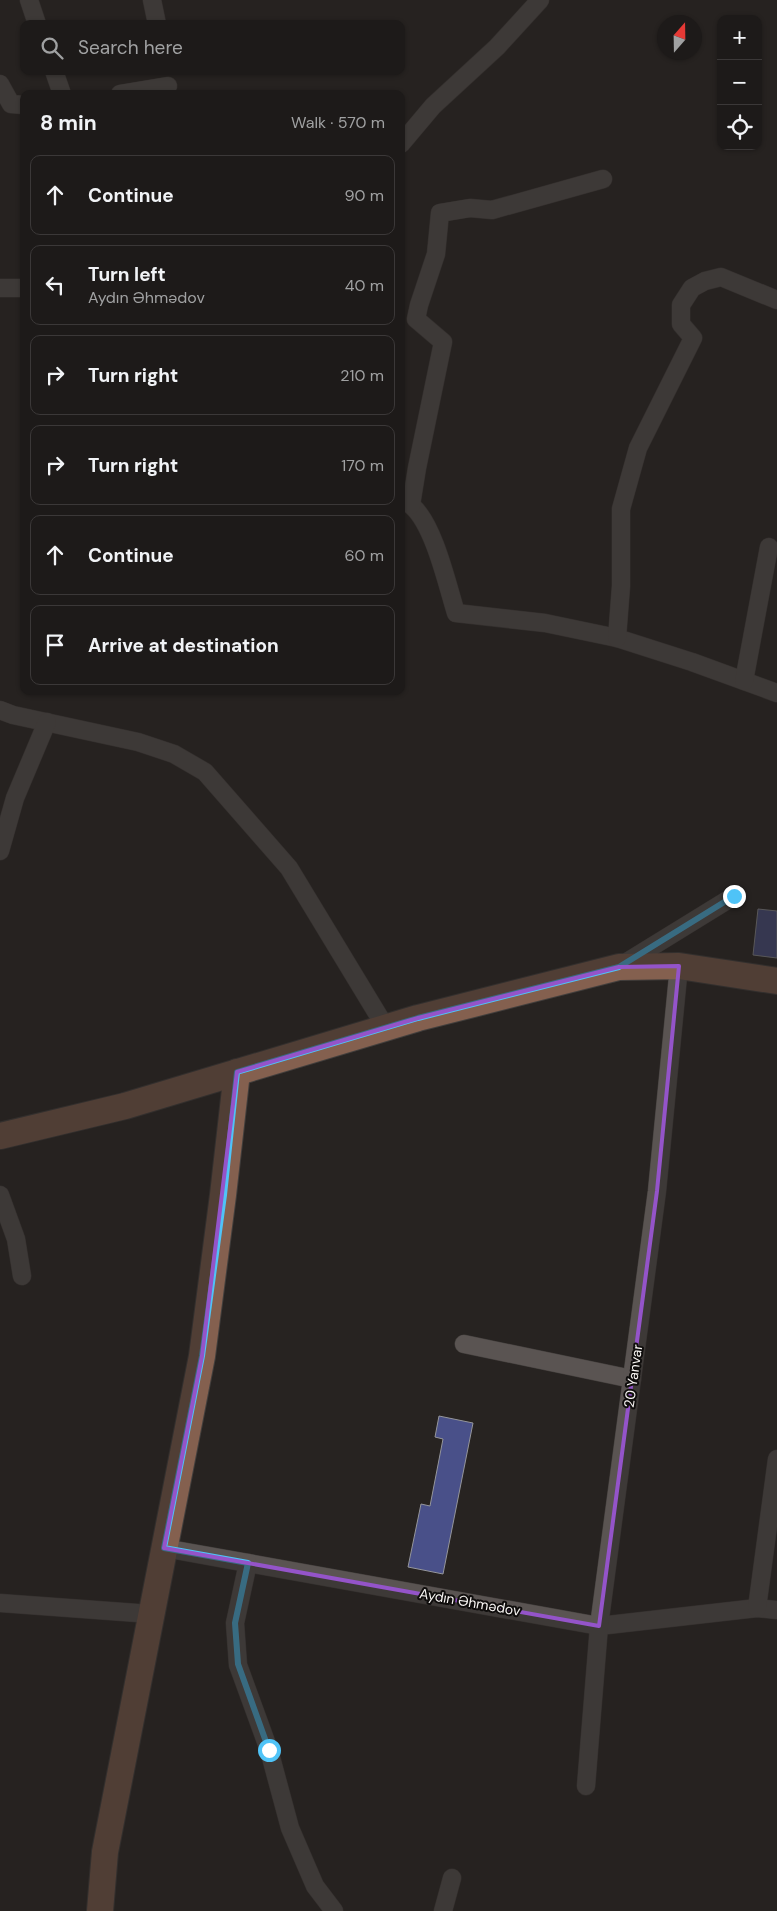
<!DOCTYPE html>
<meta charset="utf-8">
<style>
:root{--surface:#1d1a19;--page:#252322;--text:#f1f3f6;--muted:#a0a1a2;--line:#3b3838}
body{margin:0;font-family:"DM Sans",sans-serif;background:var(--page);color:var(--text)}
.controls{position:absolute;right:15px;top:15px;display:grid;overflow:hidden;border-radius:10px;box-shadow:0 1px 4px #0004}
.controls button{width:45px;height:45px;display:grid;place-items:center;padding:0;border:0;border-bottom:1px solid var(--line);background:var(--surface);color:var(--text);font:25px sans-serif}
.compass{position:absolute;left:657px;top:15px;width:45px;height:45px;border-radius:50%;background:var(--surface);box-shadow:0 1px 4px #0004;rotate:20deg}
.stop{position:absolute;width:15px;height:15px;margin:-11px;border:4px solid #4fc3f7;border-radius:50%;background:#fff}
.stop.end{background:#4fc3f7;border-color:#fff;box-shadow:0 1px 5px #0008}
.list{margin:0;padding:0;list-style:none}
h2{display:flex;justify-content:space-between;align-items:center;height:65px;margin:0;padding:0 20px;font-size:21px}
h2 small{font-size:16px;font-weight:400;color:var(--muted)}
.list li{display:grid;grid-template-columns:32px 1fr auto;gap:15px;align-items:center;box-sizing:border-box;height:80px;margin:0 10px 10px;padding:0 10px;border:1px solid var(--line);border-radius:10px}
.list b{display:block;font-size:19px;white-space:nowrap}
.list p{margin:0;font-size:16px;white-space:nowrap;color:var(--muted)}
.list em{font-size:16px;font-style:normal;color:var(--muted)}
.icon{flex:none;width:28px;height:28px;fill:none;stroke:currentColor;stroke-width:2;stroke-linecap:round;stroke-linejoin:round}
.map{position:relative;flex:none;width:777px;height:1911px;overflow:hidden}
.search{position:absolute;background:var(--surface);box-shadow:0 1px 4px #0004;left:20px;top:20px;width:385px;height:55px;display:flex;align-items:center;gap:12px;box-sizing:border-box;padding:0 18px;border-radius:10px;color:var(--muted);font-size:19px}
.panel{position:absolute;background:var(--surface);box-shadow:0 1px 4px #0004;left:20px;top:90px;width:385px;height:605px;border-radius:10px}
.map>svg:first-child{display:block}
.building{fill:#495089;stroke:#95969b}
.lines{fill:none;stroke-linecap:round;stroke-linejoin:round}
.street-casing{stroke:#433f3d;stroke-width:19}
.secondary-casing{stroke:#433f3d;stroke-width:28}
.street{stroke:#5a5452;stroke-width:18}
.secondary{stroke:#84604f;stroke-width:26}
.route{stroke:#4fc3f7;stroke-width:6}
.marked{fill:none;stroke:#9454c9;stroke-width:4;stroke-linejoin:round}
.labels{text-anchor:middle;stroke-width:4;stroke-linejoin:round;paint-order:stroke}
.street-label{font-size:14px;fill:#f7f4f2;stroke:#0f0d0c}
</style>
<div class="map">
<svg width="777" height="1911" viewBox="0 0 777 1911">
<rect width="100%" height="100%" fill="#272321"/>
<g class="building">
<polygon points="758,909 777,911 777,958 753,955"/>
<polygon points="439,1416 473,1423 443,1574 408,1567 421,1504 430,1506 443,1439 435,1437"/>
</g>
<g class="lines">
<defs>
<g id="street">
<polyline points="29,0 37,24"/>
<polyline points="152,0 157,24"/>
<polyline points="54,71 62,94"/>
<polyline points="0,84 11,104 24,105"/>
<polyline points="120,94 168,86"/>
<polyline points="401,144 433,106 497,47 540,0"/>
<polyline points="0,288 24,288"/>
<path d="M402,501C405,502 409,503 412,506C434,525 447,584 456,613L545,623L617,638L692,662L777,693"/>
<polyline points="411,505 417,468 443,342 416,319 419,305 436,254 440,213 470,208 492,210 603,179"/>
<polyline points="617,638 621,586 621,509 638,448 693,338 681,324 681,305 692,288 705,281 721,277 777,300"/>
<polyline points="744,681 769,547"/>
<polyline points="0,710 13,715 138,742 174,754 205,772 289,868 386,1028"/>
<polyline points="0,851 15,798 47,722"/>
<polyline points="622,965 734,896"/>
<polyline points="0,1195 16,1239 22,1276"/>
<polyline points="464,1344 632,1379"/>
<polyline points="164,1548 599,1626 757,1608 777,1610"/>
<polyline points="248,1563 235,1623 238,1665 269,1750 290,1828 315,1886 334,1911"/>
<polyline points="0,1603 151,1614"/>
<polyline points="757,1608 777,1459"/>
<polyline points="586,1786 599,1626 657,1191 679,966"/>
<polyline points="443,1911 452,1878"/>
</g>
<g id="secondary">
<polyline points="0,1136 125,1106 418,1018 619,967 679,966 777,981"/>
<polyline points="100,1911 105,1852 202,1356 223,1195 237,1072"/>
</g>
</defs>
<use href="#street" class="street-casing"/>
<use href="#secondary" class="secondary-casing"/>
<use href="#street" class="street"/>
<use href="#secondary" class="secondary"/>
</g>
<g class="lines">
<polyline class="route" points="269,1750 238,1664 235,1623 248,1563 164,1548 202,1356 224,1195 237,1072 418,1018 619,967 734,896"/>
</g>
<path d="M0 0H777V1911H0ZM679,966L657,1191L599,1626L164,1548L202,1356L237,1072L418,1018L619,967Z" fill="#272321" fill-opacity=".55" fill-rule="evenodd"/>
<path class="marked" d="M679,966L657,1191L599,1626L164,1548L202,1356L237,1072L418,1018L619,967Z"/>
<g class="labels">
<g class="street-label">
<text transform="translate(633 1376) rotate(-82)" y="5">20 Yanvar</text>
<text transform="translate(470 1602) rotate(10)" y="5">Aydın Əhmədov</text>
</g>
</g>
</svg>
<div class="controls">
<button>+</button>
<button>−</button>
<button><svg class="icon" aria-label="locate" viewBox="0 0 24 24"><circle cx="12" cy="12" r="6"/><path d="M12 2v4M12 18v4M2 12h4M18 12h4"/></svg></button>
</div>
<svg class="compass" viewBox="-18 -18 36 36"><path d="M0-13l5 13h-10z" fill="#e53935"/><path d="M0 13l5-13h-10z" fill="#a0a1a2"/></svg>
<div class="stop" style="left:269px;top:1750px"></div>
<div class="stop end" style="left:734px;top:896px"></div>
<div class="search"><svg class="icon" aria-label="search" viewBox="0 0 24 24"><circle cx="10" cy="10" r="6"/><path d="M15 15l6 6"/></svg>Search here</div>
<section class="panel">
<h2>8 min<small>Walk · 570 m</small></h2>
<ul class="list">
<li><svg class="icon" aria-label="ahead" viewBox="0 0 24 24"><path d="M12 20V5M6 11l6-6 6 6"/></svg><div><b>Continue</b></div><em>90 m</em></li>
<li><svg class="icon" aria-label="left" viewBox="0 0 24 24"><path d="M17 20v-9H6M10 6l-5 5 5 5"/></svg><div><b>Turn left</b><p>Aydın Əhmədov</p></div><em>40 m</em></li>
<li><svg class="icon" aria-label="right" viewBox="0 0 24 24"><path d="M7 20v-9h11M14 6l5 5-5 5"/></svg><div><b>Turn right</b></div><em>210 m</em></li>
<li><svg class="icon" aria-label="right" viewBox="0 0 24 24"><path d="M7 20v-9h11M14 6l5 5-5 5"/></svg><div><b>Turn right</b></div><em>170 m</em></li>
<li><svg class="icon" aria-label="ahead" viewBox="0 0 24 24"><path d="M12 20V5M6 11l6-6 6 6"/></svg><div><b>Continue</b></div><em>60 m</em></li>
<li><svg class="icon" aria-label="arrive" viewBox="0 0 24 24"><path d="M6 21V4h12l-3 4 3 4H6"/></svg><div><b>Arrive at destination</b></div></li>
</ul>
</section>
</div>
